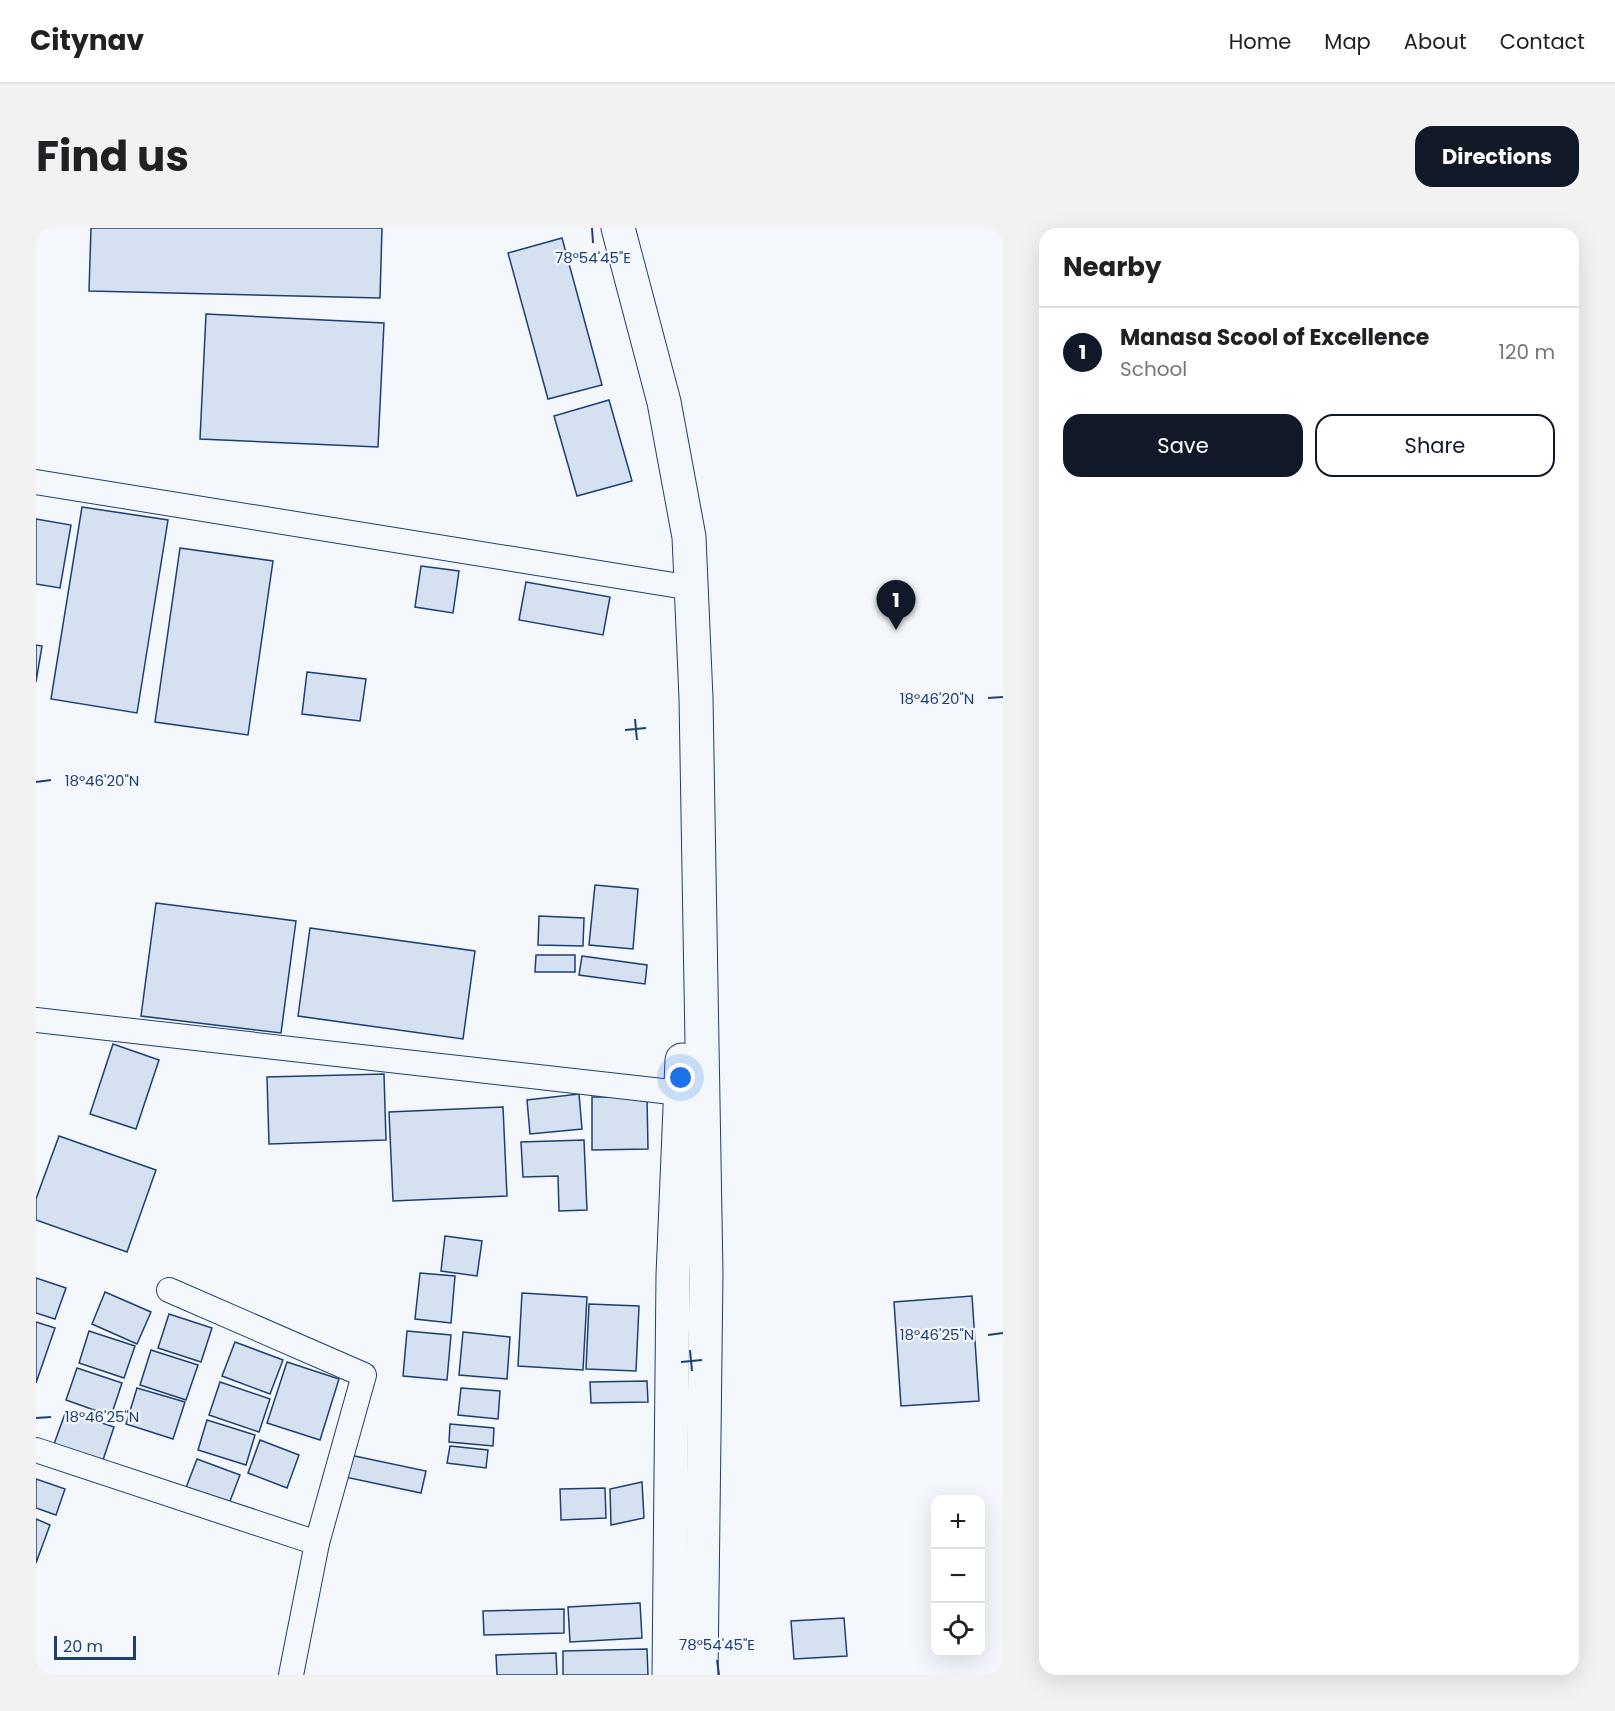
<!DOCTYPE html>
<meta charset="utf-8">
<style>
:root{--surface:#fff;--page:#f2f2f2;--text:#202124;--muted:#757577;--line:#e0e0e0;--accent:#111827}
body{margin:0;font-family:Poppins,sans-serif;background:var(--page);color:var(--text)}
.controls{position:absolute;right:18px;bottom:18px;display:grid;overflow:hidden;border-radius:12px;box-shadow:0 6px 24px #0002}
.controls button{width:54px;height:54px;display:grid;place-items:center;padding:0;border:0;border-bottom:2px solid var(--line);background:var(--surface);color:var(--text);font:30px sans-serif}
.scale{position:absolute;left:18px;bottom:15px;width:82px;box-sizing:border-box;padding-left:6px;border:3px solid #1d3f73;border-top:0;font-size:16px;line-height:21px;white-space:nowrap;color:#1d3f73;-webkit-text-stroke:4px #f4f7fb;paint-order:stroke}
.you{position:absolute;left:645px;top:850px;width:21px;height:21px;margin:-15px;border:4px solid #fff;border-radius:50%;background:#1a73e8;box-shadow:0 0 0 9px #1a73e833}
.badge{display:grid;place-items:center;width:39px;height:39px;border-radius:50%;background:var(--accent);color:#fff;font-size:20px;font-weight:700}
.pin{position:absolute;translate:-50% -50px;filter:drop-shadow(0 2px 3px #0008)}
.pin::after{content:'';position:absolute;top:32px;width:21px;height:18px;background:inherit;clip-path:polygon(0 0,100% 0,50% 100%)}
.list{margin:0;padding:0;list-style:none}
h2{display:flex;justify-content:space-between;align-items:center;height:78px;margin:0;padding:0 24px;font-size:26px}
h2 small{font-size:20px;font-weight:400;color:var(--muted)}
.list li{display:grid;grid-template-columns:39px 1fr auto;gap:18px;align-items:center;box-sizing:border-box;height:90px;padding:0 24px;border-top:2px solid var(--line)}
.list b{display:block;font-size:22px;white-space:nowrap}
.list p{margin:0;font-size:20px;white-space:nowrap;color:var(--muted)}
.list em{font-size:20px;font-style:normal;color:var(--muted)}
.actions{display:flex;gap:12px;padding:18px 24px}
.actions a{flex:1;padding:14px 0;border:2px solid var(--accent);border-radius:18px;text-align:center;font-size:21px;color:var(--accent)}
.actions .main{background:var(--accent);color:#fff}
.icon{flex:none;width:33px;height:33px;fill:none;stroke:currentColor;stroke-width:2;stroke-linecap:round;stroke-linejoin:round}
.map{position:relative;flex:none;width:967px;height:1447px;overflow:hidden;border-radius:18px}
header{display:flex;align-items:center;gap:36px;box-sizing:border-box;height:84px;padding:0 30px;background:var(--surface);border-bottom:2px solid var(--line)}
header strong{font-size:28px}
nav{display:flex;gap:33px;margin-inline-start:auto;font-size:21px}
.intro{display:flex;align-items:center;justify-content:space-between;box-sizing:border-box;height:144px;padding:0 36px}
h1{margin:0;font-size:42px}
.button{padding:15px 27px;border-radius:18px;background:var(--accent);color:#fff;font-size:21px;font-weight:700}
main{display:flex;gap:36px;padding:0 36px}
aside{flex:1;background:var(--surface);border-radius:18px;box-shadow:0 6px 24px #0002}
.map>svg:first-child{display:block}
.building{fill:#d5e0f0;stroke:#1d3f73;stroke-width:1.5}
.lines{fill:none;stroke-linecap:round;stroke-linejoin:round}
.minor-casing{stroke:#1d3f73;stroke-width:26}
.trunk-casing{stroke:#1d3f73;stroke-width:35}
.minor{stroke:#f4f7fb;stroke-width:24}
.trunk{stroke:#f4f7fb;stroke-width:33}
.ticks{fill:none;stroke:#1d3f73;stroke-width:2}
.ticks-label{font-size:15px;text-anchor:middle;fill:#1d3f73;stroke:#f4f7fb;stroke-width:4.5;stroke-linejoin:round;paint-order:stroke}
</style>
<header>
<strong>Citynav</strong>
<nav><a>Home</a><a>Map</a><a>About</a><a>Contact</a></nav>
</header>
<div class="intro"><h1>Find us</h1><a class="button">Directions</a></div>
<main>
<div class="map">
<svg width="967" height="1447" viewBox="0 0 967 1447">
<rect width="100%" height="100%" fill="#f4f7fb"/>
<g class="building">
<polygon points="55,0 346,0 344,70 53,63"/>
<polygon points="526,10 566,157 512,171 472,25"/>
<polygon points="170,86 348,95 342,219 164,211"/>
<polygon points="573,172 596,253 541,268 518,188"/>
<polygon points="46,279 132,292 101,485 15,471"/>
<polygon points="0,291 35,297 24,360 0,356"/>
<polygon points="144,320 237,333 212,507 119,494"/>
<polygon points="385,338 423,343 417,385 379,379"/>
<polygon points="490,354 574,369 567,407 483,392"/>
<polygon points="0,417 6,418 0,454"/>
<polygon points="271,444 330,451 324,493 266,486"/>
<polygon points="559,657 602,661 597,721 553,717"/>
<polygon points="120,675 260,693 245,805 105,788"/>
<polygon points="503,688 548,690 547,718 502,717"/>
<polygon points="274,700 439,723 427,811 262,788"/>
<polygon points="500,727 539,727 539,744 499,744"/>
<polygon points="546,728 611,737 609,756 543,747"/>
<polygon points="77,816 123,832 100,901 54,886"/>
<polygon points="348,846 350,912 233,916 231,849"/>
<polygon points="543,866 546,901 494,906 491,872"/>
<polygon points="556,869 611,869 612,921 556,922"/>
<polygon points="467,879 471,968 357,973 353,884"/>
<polygon points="23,908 120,942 91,1024 0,992 0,971"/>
<polygon points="548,912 551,982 523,983 522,948 487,949 485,914"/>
<polygon points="409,1008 446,1013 441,1048 405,1043"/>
<polygon points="384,1045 419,1048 415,1095 379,1091"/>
<polygon points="0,1050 30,1060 19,1091 0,1085"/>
<polygon points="69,1064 115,1084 101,1116 56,1096"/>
<polygon points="486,1065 551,1069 547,1142 482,1138"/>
<polygon points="936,1068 943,1173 865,1178 858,1074"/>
<polygon points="553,1076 603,1078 600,1143 550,1141"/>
<polygon points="133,1086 176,1100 165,1134 122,1120"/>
<polygon points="0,1094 19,1100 0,1155"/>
<polygon points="53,1103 99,1118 88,1150 43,1135"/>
<polygon points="371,1103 415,1107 411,1152 367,1148"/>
<polygon points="427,1104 474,1109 471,1151 423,1147"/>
<polygon points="199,1114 247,1132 234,1166 186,1148"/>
<polygon points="115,1122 162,1137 150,1172 104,1157"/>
<polygon points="251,1134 303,1151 284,1212 231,1195"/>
<polygon points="41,1140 86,1155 75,1188 30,1172"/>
<polygon points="611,1153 612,1174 555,1175 554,1154"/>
<polygon points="184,1154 234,1171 223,1204 173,1187"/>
<polygon points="101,1160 149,1174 137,1211 90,1196"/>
<polygon points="425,1160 464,1163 462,1191 422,1187"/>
<polygon points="30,1183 78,1199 67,1232 18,1216"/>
<polygon points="171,1192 219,1207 210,1237 162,1222"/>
<polygon points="414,1196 458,1200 457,1218 413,1214"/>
<polygon points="224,1212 263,1227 251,1260 212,1245"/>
<polygon points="414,1218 452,1222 450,1240 411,1235"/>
<polygon points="314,1227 390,1243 385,1265 309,1249"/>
<polygon points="161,1231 204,1247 191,1281 148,1265"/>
<polygon points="0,1251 29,1261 20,1287 0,1280"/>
<polygon points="606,1254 608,1290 575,1297 574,1261"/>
<polygon points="569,1260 570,1290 525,1292 524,1261"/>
<polygon points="0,1291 14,1297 0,1335"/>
<polygon points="604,1375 606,1410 534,1414 532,1379"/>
<polygon points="528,1381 528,1405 448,1407 447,1383"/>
<polygon points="808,1390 811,1428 758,1431 755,1393"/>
<polygon points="611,1421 612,1447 527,1447 527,1423"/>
<polygon points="520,1425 521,1447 461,1447 460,1427"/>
</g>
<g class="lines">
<defs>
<g id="minor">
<polyline points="0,254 656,360"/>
<polyline points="0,792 644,865"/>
<polyline points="133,1062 328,1147 281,1315 255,1447"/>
<polyline points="0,1222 281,1315"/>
</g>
<g id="trunk">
<polyline points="582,0 628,174 653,309 660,470 670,1046 665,1447"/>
<polyline points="633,1447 637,1047 646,832"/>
</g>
</defs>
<use href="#minor" class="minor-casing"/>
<use href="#trunk" class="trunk-casing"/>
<use href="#minor" class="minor"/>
<use href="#trunk" class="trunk"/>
</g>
<path class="ticks" d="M556,0L557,15M952,470L967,469M599,491L601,512M589,502L610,500M0,554L15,552M952,1107L967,1105M654,1122L656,1143M645,1134L666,1132M0,1190L15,1189M681,1432L683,1447"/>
<g class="ticks-label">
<text x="557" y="35">78°54'45"E</text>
<text x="901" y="476">18°46'20"N</text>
<text x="66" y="558">18°46'20"N</text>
<text x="901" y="1112">18°46'25"N</text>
<text x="66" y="1194">18°46'25"N</text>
<text x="681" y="1422">78°54'45"E</text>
</g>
</svg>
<div class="controls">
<button>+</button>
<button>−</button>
<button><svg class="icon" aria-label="locate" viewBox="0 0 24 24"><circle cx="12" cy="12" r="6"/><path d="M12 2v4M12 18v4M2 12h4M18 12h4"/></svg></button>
</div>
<div class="scale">20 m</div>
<div class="you"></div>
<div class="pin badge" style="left:860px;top:402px">1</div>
</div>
<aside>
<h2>Nearby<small></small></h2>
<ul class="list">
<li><span class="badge">1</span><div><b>Manasa Scool of Excellence</b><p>School</p></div><em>120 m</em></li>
</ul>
<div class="actions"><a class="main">Save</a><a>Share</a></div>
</aside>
</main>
